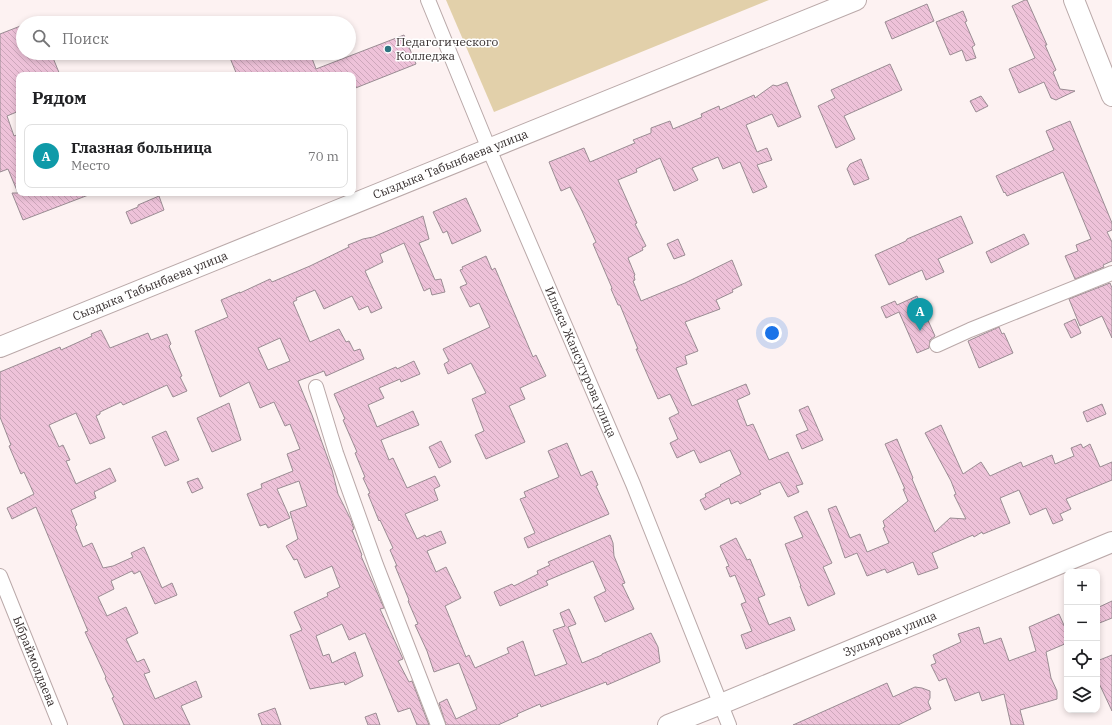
<!DOCTYPE html>
<html lang="ru">
<meta charset="utf-8">
<style>
:root{--surface:#fff;--page:#f6f6f6;--text:#202124;--muted:#757577;--line:#e0e0e0;--accent:#2d7481}
body{margin:0;font-family:"IBM Plex Serif",serif;background:var(--page);color:var(--text)}
.controls{position:absolute;right:12px;bottom:12px;display:grid;overflow:hidden;border-radius:8px;box-shadow:0 2px 6px #0003}
.controls button{width:36px;height:36px;display:grid;place-items:center;padding:0;border:0;border-bottom:1px solid var(--line);background:var(--surface);color:var(--text);font:20px sans-serif}
.you{position:absolute;left:772px;top:333px;width:14px;height:14px;margin:-10px;border:3px solid #fff;border-radius:50%;background:#1a73e8;box-shadow:0 0 0 6px #1a73e833}
.badge{display:grid;place-items:center;width:26px;height:26px;border-radius:50%;background:var(--accent);color:#fff;font-size:13px;font-weight:700}
.pin{position:absolute;translate:-50% -33px;filter:drop-shadow(0 1px 2px #0008)}
.pin::after{content:'';position:absolute;top:21px;width:14px;height:12px;background:inherit;clip-path:polygon(0 0,100% 0,50% 100%)}
.list{margin:0;padding:0;list-style:none}
h2{display:flex;justify-content:space-between;align-items:center;height:52px;margin:0;padding:0 16px;font-size:17px}
h2 small{font-size:13px;font-weight:400;color:var(--muted)}
.list li{display:grid;grid-template-columns:26px 1fr auto;gap:12px;align-items:center;box-sizing:border-box;height:64px;margin:0 8px 8px;padding:0 8px;border:1px solid var(--line);border-radius:8px}
.list b{display:block;font-size:15px;white-space:nowrap}
.list p{margin:0;font-size:13px;white-space:nowrap;color:var(--muted)}
.list em{font-size:13px;font-style:normal;color:var(--muted)}
.icon{flex:none;width:22px;height:22px;fill:none;stroke:currentColor;stroke-width:2;stroke-linecap:round;stroke-linejoin:round}
.map{position:relative;flex:none;width:1112px;height:725px;overflow:hidden}
.search{position:absolute;background:var(--surface);box-shadow:0 2px 6px #0003;left:16px;top:16px;width:340px;height:44px;display:flex;align-items:center;gap:10px;box-sizing:border-box;padding:0 14px;border-radius:22px;color:var(--muted);font-size:15px}
.panel{position:absolute;background:var(--surface);box-shadow:0 2px 6px #0003;left:16px;top:72px;width:340px;height:124px;border-radius:8px}
.map>svg:first-child{display:block}
.park{fill:#e2d0aa}
.building{fill:url(#building-back-hatch);stroke:#9a8c93;fill-rule:evenodd}
.lines{fill:none;stroke-linecap:round;stroke-linejoin:round}
.street-casing{stroke:#baa9a9;stroke-width:16}
.secondary-casing{stroke:#baa9a9;stroke-width:22}
.street{stroke:#fff;stroke-width:14}
.secondary{stroke:#fff;stroke-width:20}
.poi-dot{fill:#2d7481;stroke:#fff;stroke-width:1.5}
.labels{text-anchor:middle;stroke-width:3;stroke-linejoin:round;paint-order:stroke}
.poi-label{font-size:12px;fill:#362f2f;stroke:#fff;text-anchor:start}
.street-label{font-size:12px;fill:#362f2f;stroke:#fff}
</style>
<div class="map">
<svg width="1112" height="725" viewBox="0 0 1112 725">
<defs>
<pattern id="building-back-hatch" width="6" height="6" patternUnits="userSpaceOnUse"><rect width="6" height="6" fill="#eec2d9"/><path d="M-1 5l2 2M0 0l6 6M5-1l2 2" fill="none" stroke="#cda7bb"/></pattern>
</defs>
<rect width="100%" height="100%" fill="#fdf2f2"/>
<polygon class="park" points="446,0 769,0 494,112"/>
<g class="building">
<polygon points="1025,0 1027,0 1047,45 1045,45 1056,70 1053,72 1060,89 1075,91 1056,100 1051,98 1044,82 1019,93 1009,69 1035,58 1012,6"/>
<polygon points="927,4 934,21 892,39 885,22"/>
<polygon points="963,11 967,21 965,22 975,45 972,47 976,58 966,61 962,50 950,55 936,22"/>
<polygon points="23,25 23,53 51,53 60,75 19,75 19,111 7,116 14,136 19,134 19,193 91,194 23,220 12,193 18,193 8,169 0,172 0,34"/>
<polygon points="404,35 416,64 353,89 353,75 237,75 228,53 310,53 316,69"/>
<polygon points="890,64 902,90 844,116 855,139 836,148 818,106 835,98 831,90"/>
<polygon points="787,82 801,117 778,127 772,114 746,125 757,152 767,148 772,160 757,165 767,187 753,193 740,162 723,169 718,157 692,168 698,180 674,191 660,158 636,169 637,172 618,180 637,223 635,224 646,246 642,248 643,250 628,258 635,275 634,276 635,280 633,281 641,301 685,283 732,260 742,285 732,290 733,292 716,300 720,309 685,322 698,351 685,356 687,364 676,368 692,406 746,384 750,394 737,400 747,426 753,424 769,460 788,452 803,484 796,486 799,492 788,497 780,482 759,491 761,494 740,504 738,501 731,504 729,498 705,510 700,500 706,497 705,494 721,486 720,485 741,474 730,450 700,463 694,450 677,458 670,443 678,439 669,418 679,413 670,394 658,399 636,349 638,349 620,305 618,305 611,289 612,288 593,244 596,242 582,211 570,187 561,191 549,162 584,148 590,162 635,143 633,140 651,133 651,128 670,121 673,129 702,117 701,114 719,106 720,110 754,95 755,98 773,85 777,86"/>
<polygon points="981,96 988,106 976,112 970,101"/>
<polygon points="1070,121 1112,223 1112,230 1107,232 1112,242 1112,261 1103,265 1104,267 1075,279 1065,256 1078,251 1076,245 1091,239 1063,172 1007,196 1005,192 1004,193 996,176 1054,150 1046,131"/>
<polygon points="861,159 869,179 854,185 847,169 850,164"/>
<polygon points="159,196 164,210 131,224 126,212 138,207 138,205"/>
<polygon points="466,198 481,231 452,244 447,231 443,233 433,212"/>
<path d="M423,216L429,239L419,243L435,280L441,279L445,292L432,295L430,288L424,291L404,243L380,254L383,262L365,271L382,308L371,313L368,306L359,310L352,296L324,309L315,290L296,298L297,300L293,302L310,342L339,329L346,342L349,341L354,351L360,349L364,359L326,376L324,371L298,381L312,415L332,470L338,494L351,520L354,529L352,530L362,555L361,556L384,608L380,609L403,659L398,661L409,682L412,681L429,725H417L410,708L398,712L365,633L349,640L342,624L316,636L323,656L329,654L332,663L355,652L363,676L345,685L344,682L310,689L290,635L302,630L294,612L328,596L327,593L340,587L332,566L305,578L297,559L294,560L286,546L298,539L290,512L307,506L299,481L277,489L290,518L268,528L266,524L260,526L247,494L262,488L261,484L293,471L287,454L300,449L290,424L285,426L274,402L260,408L249,382L220,397L195,331L228,317L221,300L240,292V293L270,279L272,282L310,266L349,247L348,245L363,239L373,237ZM280,338L290,361L268,370L258,348Z"/>
<polygon points="961,216 973,243 938,259 944,272 926,280 922,270 889,285 875,255 906,241 907,239"/>
<polygon points="1024,234 1029,244 991,263 986,252"/>
<polygon points="678,239 685,255 674,259 667,244"/>
<polygon points="486,256 492,270 495,268 533,357 536,355 546,376 520,388 525,399 509,406 525,442 486,459 475,435 484,431 472,399 486,393 471,363 448,374 444,364 449,361 443,349 490,327 479,303 470,307 460,287 467,284 460,270 463,269 462,267"/>
<polygon points="1110,283 1112,288 1112,338 1102,316 1080,326 1069,299"/>
<polygon points="917,296 935,336 930,340 929,348 917,353 899,312 886,318 881,307 895,301 897,305"/>
<polygon points="1075,319 1081,333 1071,338 1064,324"/>
<polygon points="999,327 1002,334 1004,333 1013,353 979,368 968,341"/>
<polygon points="101,330 110,348 148,333 151,340 167,334 171,344 169,346 182,376 180,377 187,391 173,397 167,385 123,405 121,402 100,412 100,414 96,416 105,438 90,444 76,413 49,425 59,447 63,445 70,460 66,461 76,484 110,468 116,481 94,492 96,498 71,510 77,525 75,527 83,547 92,543 103,568 113,566 133,557 131,553 144,547 162,588 172,583 177,595 155,604 140,571 134,574 132,571 111,581 114,589 98,597 107,616 126,607 138,633 126,639 137,662 144,659 150,672 144,674 155,699 196,681 202,697 181,706 190,725 124,725 112,698 114,697 105,678 106,677 85,632 88,631 36,507 12,519 7,508 34,494 24,472 21,474 9,446 11,445 0,417 0,372 60,347 61,350 92,336 91,334"/>
<polygon points="414,361 420,374 401,382 400,379 379,388 384,398 368,405 377,427 413,411 419,425 381,440 389,460 393,458 407,488 435,476 440,486 434,489 438,500 405,514 417,539 425,535 426,537 441,531 446,543 427,551 436,572 446,567 461,598 445,606 466,657 469,655 475,668 509,653 507,648 523,641 535,676 567,664 553,630 565,626 560,613 569,609 576,624 568,627 582,663 602,655 602,654 651,633 658,647 660,662 607,685 606,682 541,707 540,704 517,714 518,716 498,725 446,725 439,703 447,699 456,719 477,709 459,663 434,672 427,651 415,625 418,624 408,601 409,600 395,566 397,566 390,550 393,548 380,520 379,521 368,494 370,493 363,478 365,477 355,453 357,452 343,420 345,419 334,394 396,367 397,369"/>
<polygon points="229,403 241,440 212,452 197,418"/>
<polygon points="1102,404 1106,414 1087,422 1083,412"/>
<polygon points="808,406 823,440 802,449 796,435 808,430 799,410"/>
<polygon points="941,425 963,474 981,462 990,476 1021,462 1023,467 1052,455 1055,464 1074,456 1071,448 1081,444 1083,448 1090,444 1100,467 1112,462 1112,480 1066,499 1071,509 1060,514 1063,520 1053,524 1046,508 1030,515 1019,490 1000,498 1010,523 983,534 982,532 974,537 973,535 932,553 938,568 918,575 913,562 887,573 885,569 867,576 857,553 845,558 828,509 836,506 850,538 860,534 867,552 889,543 883,528 885,527 883,521 908,501 903,489 905,489 885,444 897,439 913,478 912,479 935,532 950,518 966,519 954,495 956,494 951,481 925,433"/>
<polygon points="166,431 179,460 165,466 152,437"/>
<polygon points="441,441 451,462 439,468 429,447"/>
<polygon points="567,443 581,476 592,471 598,485 596,486 609,514 528,548 524,538 535,533 520,499 526,497 524,492 559,477 548,451"/>
<polygon points="198,478 203,488 192,493 187,482"/>
<polygon points="807,511 832,563 823,567 835,594 808,606 800,586 801,586 785,544 803,537 794,517"/>
<polygon points="610,535 613,543 614,556 625,583 622,584 634,609 605,622 594,597 606,591 593,561 546,581 548,585 500,606 494,592 512,584 514,586 538,574 537,571 550,565 548,562"/>
<polygon points="736,538 747,560 750,559 765,595 758,598 769,625 790,617 795,630 746,649 741,635 752,631 741,604 746,602 735,575 730,577 726,567 729,566 720,546"/>
<polygon points="1112,601 1112,618 1097,624 1097,608"/>
<polygon points="1059,614 1067,632 1067,643 1046,652 1051,678 1057,691 1057,699 1020,710 1024,725 1011,725 1004,694 982,701 979,692 955,701 946,678 939,681 931,665 936,663 933,655 961,642 958,634 979,627 984,644 1001,638 1009,661 1036,651 1029,627"/>
<polygon points="1112,655 1112,711 1097,679 1097,661"/>
<polygon points="887,683 893,697 915,687 922,688 930,691 930,698 928,702 931,709 898,725 793,725"/>
<polygon points="275,708 281,725 262,725 258,714"/>
<polygon points="376,713 380,725 368,725 365,717"/>
</g>
<g class="lines">
<defs>
<g id="street">
<path id="s1" d="M428,0L489,149L633,484L729,725"/>
<polyline points="937,345 970,330 1112,273"/>
<polyline points="316,387 336,453 376,565 438,725"/>
<path id="s2" d="M0,576L60,725"/>
</g>
<g id="secondary">
<polyline points="1074,0 1112,96"/>
<path id="s3" d="M0,347L856,0"/>
<path id="s4" d="M668,725L721,704L1112,542"/>
</g>
</defs>
<use href="#street" class="street-casing"/>
<use href="#secondary" class="secondary-casing"/>
<use href="#street" class="street"/>
<use href="#secondary" class="secondary"/>
</g>
<circle class="poi-dot" cx="388" cy="49" r="4"/>
<g class="labels">
<g class="poi-label">
<text x="396" y="46">Педагогического<tspan x="396" dy="14">Колледжа</tspan></text>
</g>
<g class="street-label">
<text dy="4" stroke="none"><textPath href="#s3" startOffset="486">Сыздыка Табынбаева улица</textPath></text>
<text dy="4" stroke="none"><textPath href="#s3" startOffset="162">Сыздыка Табынбаева улица</textPath></text>
<text dy="4" stroke="none"><textPath href="#s1" startOffset="393">Ильяса Жансугурова улица</textPath></text>
<text dy="4" stroke="none"><textPath href="#s4" startOffset="240">Зульярова улица</textPath></text>
<text dy="4" stroke="none"><textPath href="#s2" startOffset="92">Ыбраймолдаева</textPath></text>
</g>
</g>
</svg>
<div class="controls">
<button>+</button>
<button>−</button>
<button><svg class="icon" aria-label="locate" viewBox="0 0 24 24"><circle cx="12" cy="12" r="6"/><path d="M12 2v4M12 18v4M2 12h4M18 12h4"/></svg></button>
<button><svg class="icon" aria-label="layers" viewBox="0 0 24 24"><path d="M12 4l9 5-9 5-9-5zM3 14l9 5 9-5"/></svg></button>
</div>
<div class="you"></div>
<div class="pin badge" style="left:920px;top:331px;background:#0f9aa8">A</div>
<div class="search"><svg class="icon" aria-label="search" viewBox="0 0 24 24"><circle cx="10" cy="10" r="6"/><path d="M15 15l6 6"/></svg>Поиск</div>
<section class="panel">
<h2>Рядом<small></small></h2>
<ul class="list">
<li><span class="badge" style="background:#0f9aa8">A</span><div><b>Глазная больница</b><p>Место</p></div><em>70 m</em></li>
</ul>
</section>
</div>
